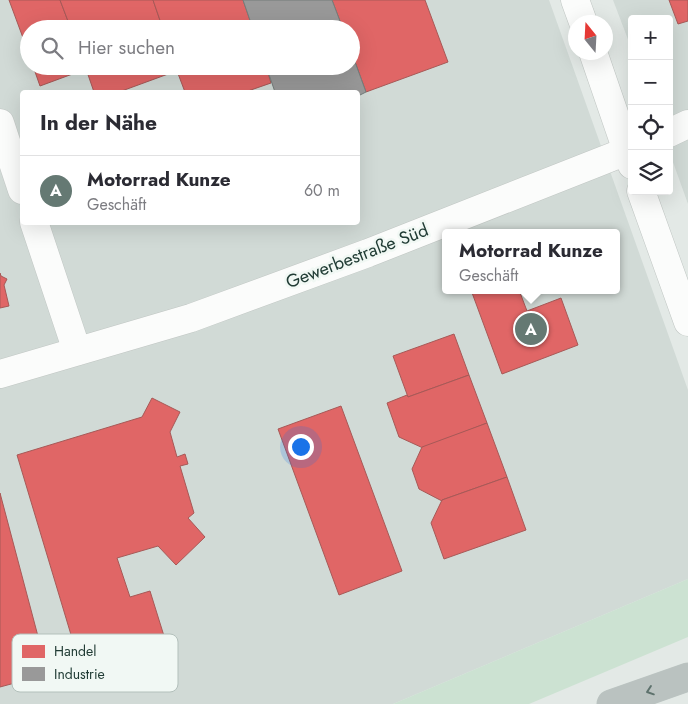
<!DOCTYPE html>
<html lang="de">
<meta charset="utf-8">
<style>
:root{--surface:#fff;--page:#f7f7f7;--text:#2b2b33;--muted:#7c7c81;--line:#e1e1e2;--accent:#657973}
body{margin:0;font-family:Jost,sans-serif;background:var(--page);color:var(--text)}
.controls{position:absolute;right:15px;top:15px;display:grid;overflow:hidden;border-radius:5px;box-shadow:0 5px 20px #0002}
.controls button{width:45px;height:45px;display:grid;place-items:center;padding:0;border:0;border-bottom:1px solid var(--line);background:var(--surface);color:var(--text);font:25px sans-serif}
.compass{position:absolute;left:568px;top:15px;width:45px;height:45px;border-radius:50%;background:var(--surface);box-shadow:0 5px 20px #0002;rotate:342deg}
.you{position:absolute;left:300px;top:446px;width:18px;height:18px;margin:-12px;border:4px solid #fff;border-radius:50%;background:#1a73e8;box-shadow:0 0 0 8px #1a73e833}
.badge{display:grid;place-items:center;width:32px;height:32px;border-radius:50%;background:var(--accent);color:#fff;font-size:16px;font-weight:700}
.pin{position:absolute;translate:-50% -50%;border:2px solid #fff;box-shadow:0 1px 5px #0006}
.popup{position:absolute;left:442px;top:229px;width:178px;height:65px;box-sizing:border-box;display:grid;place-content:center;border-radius:5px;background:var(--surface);filter:drop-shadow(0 1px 4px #0005);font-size:16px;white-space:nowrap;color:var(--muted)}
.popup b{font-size:19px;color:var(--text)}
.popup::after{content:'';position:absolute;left:50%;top:100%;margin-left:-10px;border:10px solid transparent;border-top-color:var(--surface)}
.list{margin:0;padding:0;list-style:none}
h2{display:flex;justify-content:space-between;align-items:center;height:65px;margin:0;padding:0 20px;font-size:21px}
h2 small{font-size:16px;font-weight:400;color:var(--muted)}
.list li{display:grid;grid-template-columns:32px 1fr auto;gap:15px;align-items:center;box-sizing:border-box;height:70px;padding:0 20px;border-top:1px solid var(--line)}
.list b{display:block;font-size:19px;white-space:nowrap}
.list p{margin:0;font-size:16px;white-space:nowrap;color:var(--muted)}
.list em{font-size:16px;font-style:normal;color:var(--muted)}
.icon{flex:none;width:28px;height:28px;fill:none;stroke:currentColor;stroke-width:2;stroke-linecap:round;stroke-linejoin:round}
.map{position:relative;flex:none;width:688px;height:704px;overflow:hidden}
.search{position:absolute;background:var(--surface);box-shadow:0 5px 20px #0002;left:20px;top:20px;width:340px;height:55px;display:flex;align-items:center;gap:12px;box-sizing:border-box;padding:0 18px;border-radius:28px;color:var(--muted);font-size:19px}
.panel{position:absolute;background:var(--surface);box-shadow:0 5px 20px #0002;left:20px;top:90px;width:340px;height:135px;border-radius:5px}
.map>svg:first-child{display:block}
.built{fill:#d1dad6;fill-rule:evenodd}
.green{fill:#cce2d2}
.shops{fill:#e06666;stroke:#a75957}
.industry{fill:#999;stroke:#757d7b}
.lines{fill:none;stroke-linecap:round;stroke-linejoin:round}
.minor-casing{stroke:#c0c6c3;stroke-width:29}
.tertiary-casing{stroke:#c0c6c3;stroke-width:29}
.motorway-casing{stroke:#bcc5c2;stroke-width:29}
.minor{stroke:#fbfcfb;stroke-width:28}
.tertiary{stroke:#fbfcfb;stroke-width:28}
.motorway{stroke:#bac2c0;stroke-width:28}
.oneway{stroke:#5e726d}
.labels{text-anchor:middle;stroke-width:5;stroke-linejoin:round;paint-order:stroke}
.street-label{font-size:18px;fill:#213c35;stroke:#f1f8f4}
.key{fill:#f1f8f4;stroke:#b3c0bb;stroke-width:1}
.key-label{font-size:14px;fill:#213c35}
</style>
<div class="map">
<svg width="688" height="704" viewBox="0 0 688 704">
<rect width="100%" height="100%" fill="#e3e9e6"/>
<g class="built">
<path d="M0,0H549L688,390V579L393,704H0ZM29,29H351V66H29ZM22,92H358V222H22ZM446,233H616V290H446Z"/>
<polygon points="613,0 688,0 688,204 669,151 669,19 632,19 632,50"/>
</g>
<polygon class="green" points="688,579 688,637 529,704 393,704"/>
<g class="shops">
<polygon points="9,0 60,0 71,29 29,29 29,54"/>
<polygon points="60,0 153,0 163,29 71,29"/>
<polygon points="153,0 243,0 253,29 163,29"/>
<polygon points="332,0 425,0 448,62 366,92 351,51 351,29 343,29"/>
<polygon points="669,0 688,0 688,21 678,24"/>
<polygon points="33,66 85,66 86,69 40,86"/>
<polygon points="85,66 177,66 179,70 119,92 94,92"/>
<polygon points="177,66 266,66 271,83 245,92 185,92 177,71 179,70"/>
<polygon points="0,273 1,276 7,279 4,285 9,306 0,308"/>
<polygon points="471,290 519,290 527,311 561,298 578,345 502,374"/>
<polygon points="454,334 469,375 408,397 393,356"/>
<polygon points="469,375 487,423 423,448 399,437 387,403 407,395 408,397"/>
<polygon points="152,398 180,412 170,432 177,457 185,454 188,464 180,466 194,513 188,518 205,537 176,565 158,546 117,558 130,597 150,591 169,652 84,678 17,455 142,417"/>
<polygon points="341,406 402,571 339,595 278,429"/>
<polygon points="487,423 507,477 442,500 442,501 419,489 412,469 422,447"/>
<polygon points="507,477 526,530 444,559 431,523 442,500"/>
<polygon points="0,493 48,674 0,687"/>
</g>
<g class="industry">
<polygon points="243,0 332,0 343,29 253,29"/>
<polygon points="351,51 366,92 358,96 358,92 275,92 266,66 351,66"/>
</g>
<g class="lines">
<defs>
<g id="minor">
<polyline points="575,0 583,22"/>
<polyline points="593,52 627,151 632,149"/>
<polyline points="0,123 22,190"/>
<polyline points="669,133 688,124"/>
<polyline points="34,222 77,351"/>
</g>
<g id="tertiary">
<polyline points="641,191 688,322"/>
<polyline points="0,374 191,318 368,253 627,151 632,165"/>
</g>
<polyline id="motorway" points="611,704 688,677"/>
</defs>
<use href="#minor" class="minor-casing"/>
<use href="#tertiary" class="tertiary-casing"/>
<use href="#motorway" class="motorway-casing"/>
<use href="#minor" class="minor"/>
<use href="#tertiary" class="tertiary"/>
<use href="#motorway" class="motorway"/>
</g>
<defs><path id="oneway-chevron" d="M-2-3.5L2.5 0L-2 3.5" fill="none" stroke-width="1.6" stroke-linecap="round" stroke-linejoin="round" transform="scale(1.25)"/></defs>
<use class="oneway" href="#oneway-chevron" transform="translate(650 691) rotate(161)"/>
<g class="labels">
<g class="street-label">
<text transform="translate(357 256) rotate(-21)" y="6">Gewerbestraße Süd</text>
</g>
</g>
<rect x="12" y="634" width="166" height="58" rx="8" class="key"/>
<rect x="22" y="645" width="23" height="13" fill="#e06666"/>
<rect x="22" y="667" width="23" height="14" fill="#999"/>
<g class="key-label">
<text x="54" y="656">Handel</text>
<text x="54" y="679">Industrie</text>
</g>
</svg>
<div class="controls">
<button>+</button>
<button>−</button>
<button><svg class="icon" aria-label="locate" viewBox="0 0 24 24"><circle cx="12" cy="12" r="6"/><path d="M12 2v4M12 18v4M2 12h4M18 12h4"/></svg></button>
<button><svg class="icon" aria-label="layers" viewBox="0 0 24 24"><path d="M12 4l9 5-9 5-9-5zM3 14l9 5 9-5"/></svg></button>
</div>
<svg class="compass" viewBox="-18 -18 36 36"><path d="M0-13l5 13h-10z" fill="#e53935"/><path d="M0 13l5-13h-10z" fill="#7c7c81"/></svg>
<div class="you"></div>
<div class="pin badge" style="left:531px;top:329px">A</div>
<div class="popup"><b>Motorrad Kunze</b>Geschäft</div>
<div class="search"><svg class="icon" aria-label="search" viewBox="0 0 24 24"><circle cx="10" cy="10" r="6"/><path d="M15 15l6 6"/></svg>Hier suchen</div>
<section class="panel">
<h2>In der Nähe<small></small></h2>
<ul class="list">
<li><span class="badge">A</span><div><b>Motorrad Kunze</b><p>Geschäft</p></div><em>60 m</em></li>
</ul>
</section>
</div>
